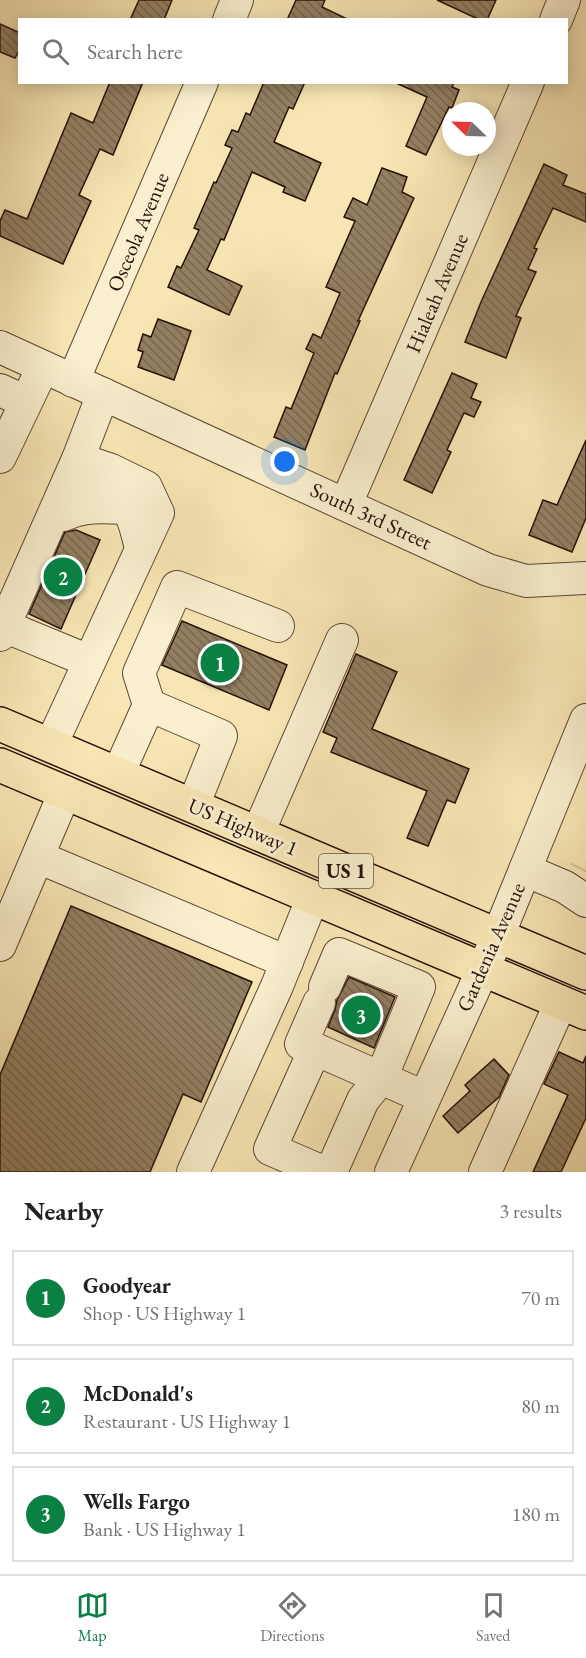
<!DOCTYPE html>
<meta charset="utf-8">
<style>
:root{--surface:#fff;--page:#f6f6f6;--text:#202124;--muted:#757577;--line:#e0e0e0;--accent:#0b8043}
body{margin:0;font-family:"EB Garamond",serif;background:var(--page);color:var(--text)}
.compass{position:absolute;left:442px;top:102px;width:54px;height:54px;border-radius:50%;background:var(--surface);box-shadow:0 3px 15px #0003;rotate:293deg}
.you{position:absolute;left:285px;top:462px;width:21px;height:21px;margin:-15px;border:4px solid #fff;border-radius:50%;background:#1a73e8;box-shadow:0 0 0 9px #1a73e833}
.badge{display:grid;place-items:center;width:39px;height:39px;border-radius:50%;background:var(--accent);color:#fff;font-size:20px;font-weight:700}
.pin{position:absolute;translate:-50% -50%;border:3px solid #fff;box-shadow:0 2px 6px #0006}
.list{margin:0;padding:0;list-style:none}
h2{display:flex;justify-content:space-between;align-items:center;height:78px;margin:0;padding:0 24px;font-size:26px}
h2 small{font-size:20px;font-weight:400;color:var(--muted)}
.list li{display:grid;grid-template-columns:39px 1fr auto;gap:18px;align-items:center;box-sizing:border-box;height:96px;margin:0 12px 12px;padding:0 12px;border:2px solid var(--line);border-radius:0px}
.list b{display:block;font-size:22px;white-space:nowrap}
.list p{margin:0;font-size:20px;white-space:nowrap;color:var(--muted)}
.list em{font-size:20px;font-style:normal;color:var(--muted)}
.icon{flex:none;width:33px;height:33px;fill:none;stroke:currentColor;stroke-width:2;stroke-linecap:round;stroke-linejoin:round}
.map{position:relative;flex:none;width:586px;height:1172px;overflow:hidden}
.search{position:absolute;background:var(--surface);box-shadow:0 3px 15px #0003;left:18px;right:18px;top:18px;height:66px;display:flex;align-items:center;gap:15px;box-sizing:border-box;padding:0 21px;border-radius:0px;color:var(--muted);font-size:22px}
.sheet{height:402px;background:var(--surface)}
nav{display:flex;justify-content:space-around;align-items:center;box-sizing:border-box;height:84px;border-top:2px solid var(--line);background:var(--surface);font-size:16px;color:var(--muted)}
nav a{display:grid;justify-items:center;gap:3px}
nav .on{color:var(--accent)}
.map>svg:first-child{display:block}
.building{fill:url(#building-back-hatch);stroke:#261109;stroke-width:1.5}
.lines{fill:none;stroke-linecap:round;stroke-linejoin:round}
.minor-tunnel{stroke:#d8c69a;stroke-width:32;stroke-dasharray:32 16;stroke-linecap:butt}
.minor-casing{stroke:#5a4634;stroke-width:34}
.major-casing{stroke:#261109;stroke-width:36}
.minor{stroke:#faefce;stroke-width:32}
.major{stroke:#f7e6b4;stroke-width:33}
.labels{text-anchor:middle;stroke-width:6;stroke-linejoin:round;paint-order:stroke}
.shield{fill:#faefce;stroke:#665444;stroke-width:1.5}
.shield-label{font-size:20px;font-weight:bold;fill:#261109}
.street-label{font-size:21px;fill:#261109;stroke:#faefce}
</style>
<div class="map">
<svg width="586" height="1172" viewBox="0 0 586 1172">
<defs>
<pattern id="building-back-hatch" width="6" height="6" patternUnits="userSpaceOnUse" patternTransform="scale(1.5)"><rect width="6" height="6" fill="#938062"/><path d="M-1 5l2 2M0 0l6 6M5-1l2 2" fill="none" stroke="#78674f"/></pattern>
</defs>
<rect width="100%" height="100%" fill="#f7e6b4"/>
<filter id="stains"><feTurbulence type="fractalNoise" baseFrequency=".00333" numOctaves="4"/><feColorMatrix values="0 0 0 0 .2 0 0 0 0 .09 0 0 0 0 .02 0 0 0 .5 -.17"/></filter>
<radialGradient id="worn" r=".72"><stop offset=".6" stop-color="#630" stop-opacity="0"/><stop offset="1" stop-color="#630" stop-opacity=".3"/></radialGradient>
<g class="building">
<polygon points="139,0 172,0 164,20 130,20"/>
<polygon points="296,0 325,0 322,7 349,20 287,20"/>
<polygon points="437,0 496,0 487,20 480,20"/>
<polygon points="0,24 20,33 20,49 15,58 0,52"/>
<polygon points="110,82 143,82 113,155 100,149 79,195 91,201 63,264 0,236 0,221 5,210 27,219 71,113 93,123"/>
<polygon points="264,82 305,82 293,109 289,107 274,142 321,163 305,201 283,192 285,187 252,172 224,240 221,239 207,270 242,286 229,315 168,287 177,266 181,268 199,230 194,228 214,182 216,183 232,148 225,145 232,130 238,132 246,113 250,115"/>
<polygon points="394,82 454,82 452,87 459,90 452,108 449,107 426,155 406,146 427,97"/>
<polygon points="544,164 567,175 563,185 586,194 586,222 553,208 534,248 537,249 528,269 536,272 516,316 521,318 506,358 465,342 481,302"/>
<polygon points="382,168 407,177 402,192 414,198 358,321 360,321 337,374 335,373 305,450 274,437 286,407 291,409 314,353 306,349 313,334 321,338 340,293 326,287 355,221 344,217 353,198 367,205"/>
<polygon points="158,319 191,331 174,380 138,367 143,352 138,350 143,334 151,337"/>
<polygon points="452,373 477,384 471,398 481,402 474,417 464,413 447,450 451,452 432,493 404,480"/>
<polygon points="586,440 586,518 572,552 529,535 543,500 557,505"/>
<polygon points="76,530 100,540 61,629 29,614 65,532"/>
<polygon points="182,621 287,665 269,710 162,665"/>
<polygon points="356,654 397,672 372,729 469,769 455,803 447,800 428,846 407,838 427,791 331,752 337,738 323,732"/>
<polygon points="71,906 252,982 201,1102 183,1094 150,1172 0,1172 0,1075"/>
<polygon points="349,977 395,997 374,1048 328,1027 335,1010 337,1000"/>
<polygon points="559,1052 583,1063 586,1056 586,1118 561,1172 533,1172 568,1095 544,1084"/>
<polygon points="494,1059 509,1075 499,1097 458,1133 443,1116 470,1091 465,1085"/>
</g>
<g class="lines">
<polyline class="minor-tunnel" points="585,872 586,870"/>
<defs>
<g id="minor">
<polyline points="229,20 237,0"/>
<polyline points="556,20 564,0"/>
<polyline points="0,347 488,570 526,581 586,578"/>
<polyline points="73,381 202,82"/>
<polyline points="0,390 26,402"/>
<polyline points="0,457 43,367"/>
<polyline points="78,459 103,394"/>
<path d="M82,485C103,477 122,498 131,515C136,525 138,538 141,548"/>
<polyline points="346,504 528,82"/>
<path d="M64,515C84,505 105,507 126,508"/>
<polyline points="4,626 89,661"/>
<polyline points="0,635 78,459 111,470 146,487 158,513 51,745"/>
<polyline points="149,705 139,673 177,587 278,626"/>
<polyline points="118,774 149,705 221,736 193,806"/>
<polyline points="258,833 342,640"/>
<polyline points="38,857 287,962"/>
<polyline points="525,870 565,887 586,901"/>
<polyline points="0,945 65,792"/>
<polyline points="325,987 339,954 419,987 381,1078 363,1100 331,1172"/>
<polyline points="315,1049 301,1044 319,1003"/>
<polyline points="193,1172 277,986 313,897"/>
<polyline points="323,1172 270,1149 315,1049 424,1097"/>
<polyline points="391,1172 498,936 586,720"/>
<polyline points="485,1172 561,1002"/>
</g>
<g id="major">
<polyline points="0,724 586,973"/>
<polyline points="0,765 586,1013"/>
</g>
</defs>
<use href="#minor" class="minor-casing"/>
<use href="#major" class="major-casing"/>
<use href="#minor" class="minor"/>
<use href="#major" class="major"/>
</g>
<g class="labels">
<rect class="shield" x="319" y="854" width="54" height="34" rx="4.5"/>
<g class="shield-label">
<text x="346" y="878">US 1</text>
</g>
<g class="street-label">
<text transform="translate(138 232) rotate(-67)" y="7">Osceola Avenue</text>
<text transform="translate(437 293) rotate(-67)" y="7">Hialeah Avenue</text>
<text transform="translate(371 516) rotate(25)" y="7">South 3rd Street</text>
<text transform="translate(243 827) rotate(23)" y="7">US Highway 1</text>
<text transform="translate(491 947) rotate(-66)" y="7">Gardenia Avenue</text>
</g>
</g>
<rect width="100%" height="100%" filter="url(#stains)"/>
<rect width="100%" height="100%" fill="url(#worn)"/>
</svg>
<svg class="compass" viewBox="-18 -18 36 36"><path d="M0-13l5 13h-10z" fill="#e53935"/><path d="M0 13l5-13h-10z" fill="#757577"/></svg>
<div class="you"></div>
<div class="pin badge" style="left:220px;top:663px">1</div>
<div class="pin badge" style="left:63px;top:577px">2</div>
<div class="pin badge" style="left:361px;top:1015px">3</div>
<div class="search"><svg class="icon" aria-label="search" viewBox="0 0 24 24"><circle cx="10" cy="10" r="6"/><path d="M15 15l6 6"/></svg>Search here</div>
</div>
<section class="sheet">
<h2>Nearby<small>3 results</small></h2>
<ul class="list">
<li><span class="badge">1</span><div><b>Goodyear</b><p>Shop · US Highway 1</p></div><em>70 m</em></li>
<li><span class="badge">2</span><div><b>McDonald's</b><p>Restaurant · US Highway 1</p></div><em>80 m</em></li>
<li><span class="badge">3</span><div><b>Wells Fargo</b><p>Bank · US Highway 1</p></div><em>180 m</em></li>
</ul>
</section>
<nav>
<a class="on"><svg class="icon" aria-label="map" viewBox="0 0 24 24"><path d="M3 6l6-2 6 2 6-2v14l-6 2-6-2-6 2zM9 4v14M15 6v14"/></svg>Map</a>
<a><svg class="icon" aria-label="directions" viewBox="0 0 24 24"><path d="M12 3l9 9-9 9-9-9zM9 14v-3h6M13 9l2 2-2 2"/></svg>Directions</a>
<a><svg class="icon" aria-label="saved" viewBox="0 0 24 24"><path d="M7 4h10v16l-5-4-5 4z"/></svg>Saved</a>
</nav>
